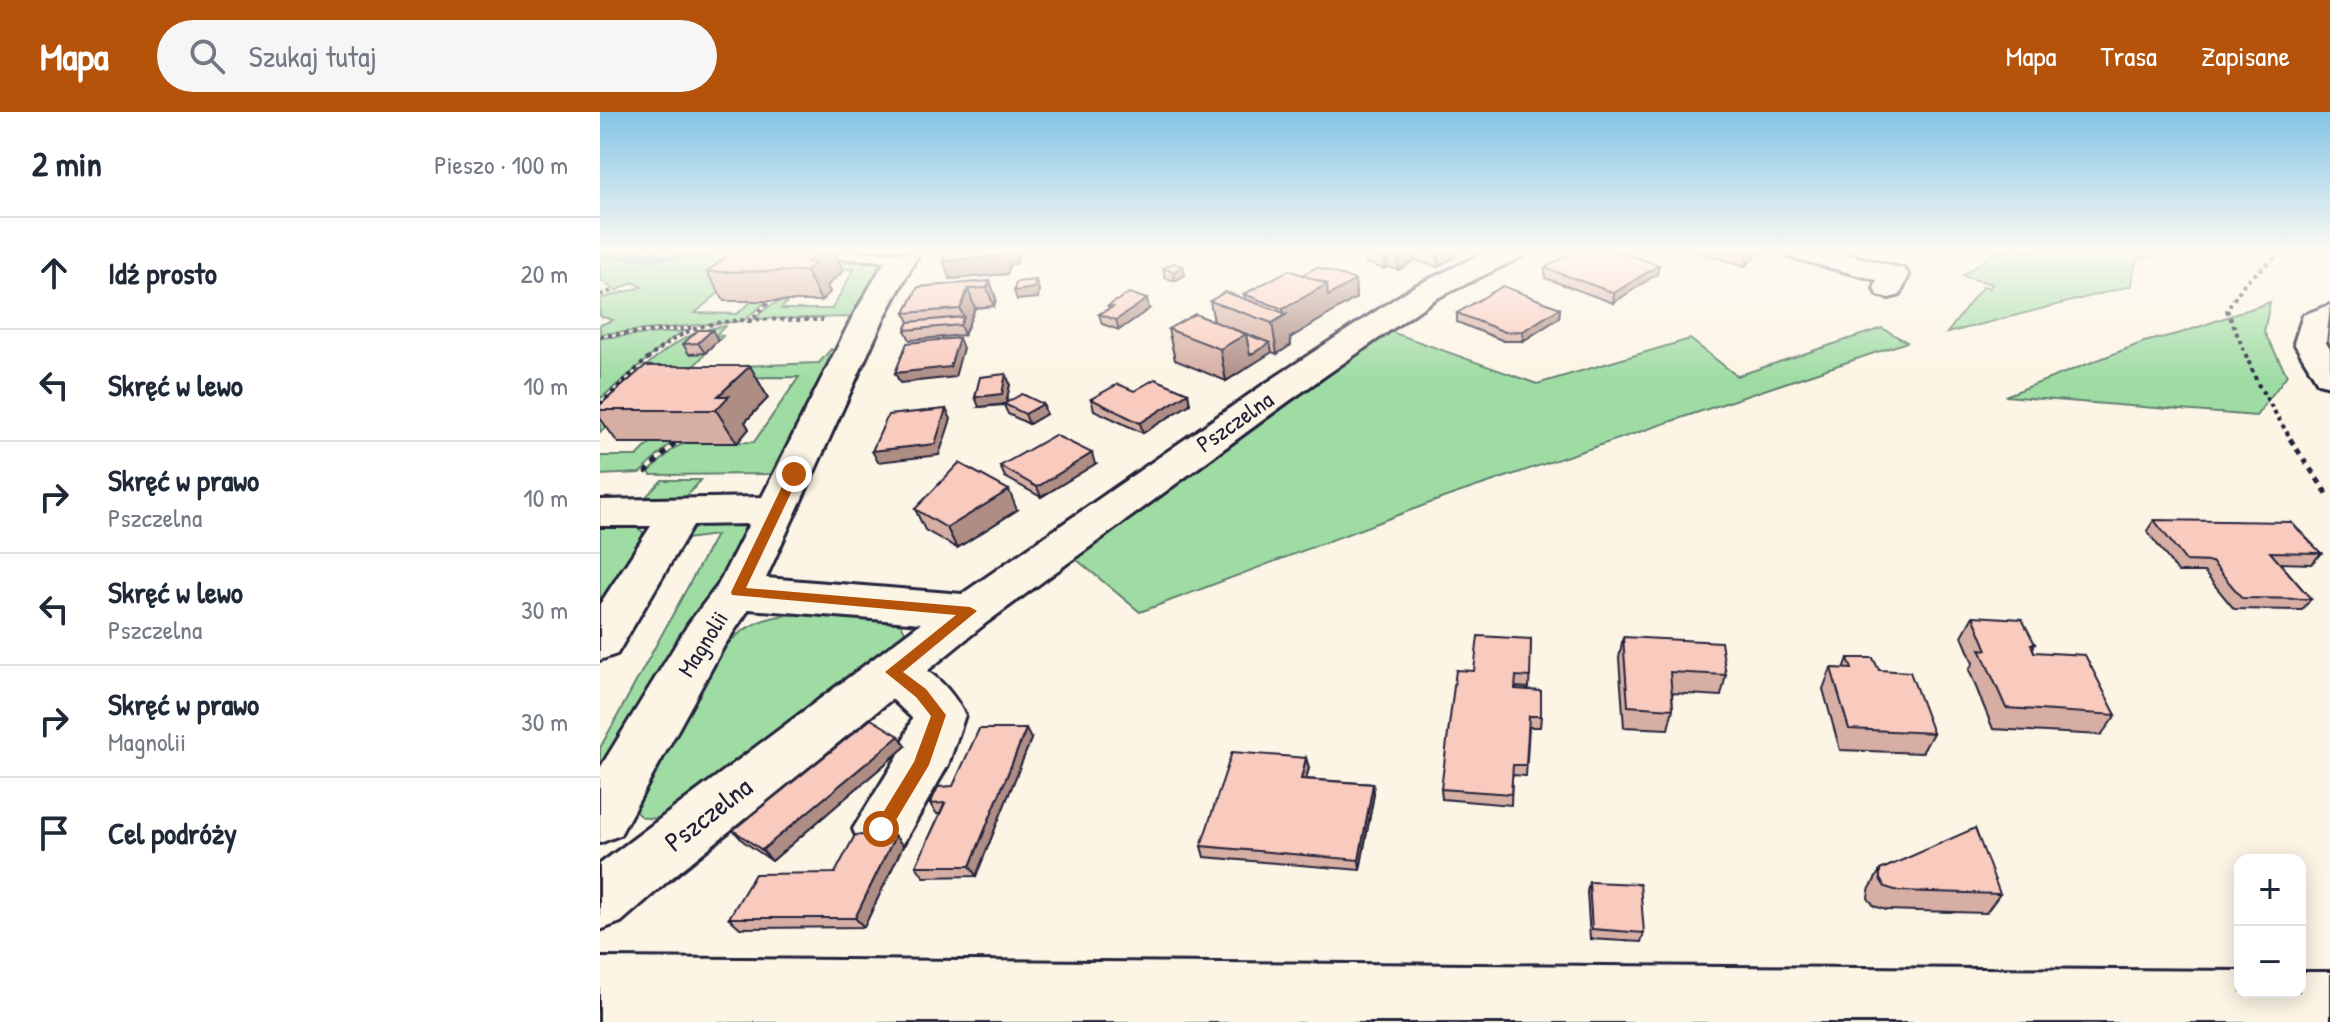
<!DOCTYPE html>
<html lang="pl">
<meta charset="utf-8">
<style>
:root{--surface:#fff;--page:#f6f6f7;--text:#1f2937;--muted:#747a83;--line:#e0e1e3;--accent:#b45309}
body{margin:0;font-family:"Patrick Hand",sans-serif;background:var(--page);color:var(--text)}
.controls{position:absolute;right:24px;bottom:24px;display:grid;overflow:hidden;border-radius:16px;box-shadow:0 4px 20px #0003}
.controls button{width:72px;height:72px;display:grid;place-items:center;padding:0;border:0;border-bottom:2px solid var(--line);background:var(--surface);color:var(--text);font:40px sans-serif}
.stop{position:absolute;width:24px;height:24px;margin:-18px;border:6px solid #b45309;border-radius:50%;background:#fff}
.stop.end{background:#b45309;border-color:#fff;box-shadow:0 2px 8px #0008}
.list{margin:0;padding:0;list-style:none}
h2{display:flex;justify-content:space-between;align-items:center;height:104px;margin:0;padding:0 32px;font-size:34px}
h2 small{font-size:26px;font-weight:400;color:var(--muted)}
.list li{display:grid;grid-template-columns:52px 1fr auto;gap:24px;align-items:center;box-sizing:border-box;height:112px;padding:0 32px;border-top:2px solid var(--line)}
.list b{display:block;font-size:30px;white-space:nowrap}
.list p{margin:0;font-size:26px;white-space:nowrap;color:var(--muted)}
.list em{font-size:26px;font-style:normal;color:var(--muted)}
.icon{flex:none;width:44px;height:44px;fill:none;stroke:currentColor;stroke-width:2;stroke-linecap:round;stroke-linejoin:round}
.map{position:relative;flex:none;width:1730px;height:910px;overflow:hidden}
header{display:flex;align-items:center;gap:48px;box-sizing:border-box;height:112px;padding:0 40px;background:var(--accent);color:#fff}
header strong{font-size:38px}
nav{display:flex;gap:44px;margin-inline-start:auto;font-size:28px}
.search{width:560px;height:72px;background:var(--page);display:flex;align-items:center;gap:20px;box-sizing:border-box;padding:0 28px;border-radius:44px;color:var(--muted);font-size:30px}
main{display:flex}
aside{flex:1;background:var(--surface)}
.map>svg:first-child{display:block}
.green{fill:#9fdca4;stroke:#607f70;stroke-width:2}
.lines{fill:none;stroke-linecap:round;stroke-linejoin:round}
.stream{fill:#6091a0;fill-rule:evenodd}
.minor-casing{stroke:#22223b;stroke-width:6}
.path-far1{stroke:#22223b;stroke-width:4;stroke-dasharray:4 4;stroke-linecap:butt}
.path{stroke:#22223b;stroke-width:5;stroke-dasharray:6 6;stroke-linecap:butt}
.minor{fill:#fcf5e5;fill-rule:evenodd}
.wall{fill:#d6aea3;stroke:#22223b;stroke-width:2}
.shaded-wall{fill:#ae8d85;stroke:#22223b;stroke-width:2}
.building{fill:#f9cabe;stroke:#22223b;stroke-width:2}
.route{fill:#b45309}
.labels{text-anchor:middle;stroke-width:6;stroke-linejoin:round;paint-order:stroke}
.street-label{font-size:24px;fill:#22223b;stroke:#fcf5e5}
.near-street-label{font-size:28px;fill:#22223b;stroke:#fcf5e5}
</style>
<header>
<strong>Mapa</strong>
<div class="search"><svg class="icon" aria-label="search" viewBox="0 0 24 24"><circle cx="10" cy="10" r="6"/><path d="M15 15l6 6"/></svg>Szukaj tutaj</div>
<nav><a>Mapa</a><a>Trasa</a><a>Zapisane</a></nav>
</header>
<main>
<aside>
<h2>2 min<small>Pieszo · 100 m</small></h2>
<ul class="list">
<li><svg class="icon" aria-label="ahead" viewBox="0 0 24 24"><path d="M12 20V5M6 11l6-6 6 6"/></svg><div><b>Idź prosto</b></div><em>20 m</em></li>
<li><svg class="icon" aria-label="left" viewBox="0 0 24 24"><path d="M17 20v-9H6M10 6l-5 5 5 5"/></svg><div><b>Skręć w lewo</b></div><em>10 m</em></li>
<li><svg class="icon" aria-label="right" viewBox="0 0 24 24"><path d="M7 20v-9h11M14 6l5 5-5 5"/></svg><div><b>Skręć w prawo</b><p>Pszczelna</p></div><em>10 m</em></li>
<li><svg class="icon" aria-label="left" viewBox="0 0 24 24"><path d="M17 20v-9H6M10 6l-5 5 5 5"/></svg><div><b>Skręć w lewo</b><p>Pszczelna</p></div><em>30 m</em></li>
<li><svg class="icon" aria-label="right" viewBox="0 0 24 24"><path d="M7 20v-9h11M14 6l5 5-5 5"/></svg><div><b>Skręć w prawo</b><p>Magnolii</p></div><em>30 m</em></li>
<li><svg class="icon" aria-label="arrive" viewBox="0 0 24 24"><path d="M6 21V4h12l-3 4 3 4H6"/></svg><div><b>Cel podróży</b></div></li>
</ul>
</aside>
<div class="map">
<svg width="1730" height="910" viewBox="0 0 1730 910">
<rect width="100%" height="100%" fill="#fcf5e5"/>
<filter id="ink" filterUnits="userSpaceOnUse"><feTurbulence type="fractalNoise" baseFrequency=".0125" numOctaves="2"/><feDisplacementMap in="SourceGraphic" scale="16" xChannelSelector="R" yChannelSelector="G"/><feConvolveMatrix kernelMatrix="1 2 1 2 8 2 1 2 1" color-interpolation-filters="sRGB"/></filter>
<g filter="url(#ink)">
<g class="green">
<path d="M0,139H151L276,149L280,159L256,205L154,207C165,197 173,189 188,189L181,197H232L254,157H147L95,201L137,202L152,189L166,190L143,209L0,222V213L13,208L0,204V187L42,175L33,170L16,179L0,168V146L108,147L111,145Z"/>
<polygon points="1403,139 1564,139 1536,149 1531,174 1347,221 1383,174 1390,176 1392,172 1362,164 1394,141"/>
<polygon points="1670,190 1664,220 1687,263 1656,304 1405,284 1544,230 1581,221"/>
<path d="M125,214L116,223L123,224L120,227L103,228L90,241H106L92,256L219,251L231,237L237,241L178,362L51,363L49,360L74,336L85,331L154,330L199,265L60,266L0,320V296C38,263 73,219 125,214Z"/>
<polygon points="1282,216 1307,230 846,385 540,500 476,447 789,219 937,272 1090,227 1137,264"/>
<polygon points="85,219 71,227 0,287 0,226"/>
<polygon points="50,331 71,331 40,361 0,363 0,344 37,344"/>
<polygon points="62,368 101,368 82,389 42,389"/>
<polygon points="0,411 32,412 43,420 41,431 0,496"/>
<path d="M143,411L150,416L121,473L0,674V636L116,423L79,428C95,408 120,411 143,411Z"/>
<path d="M215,501L299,508L305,520L304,538L63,706C51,707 38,708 33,695C58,647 103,540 149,515C169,503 193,502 215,501Z"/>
</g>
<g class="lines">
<polygon class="stream" points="0,141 107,142 112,145 107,148 0,147"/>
<defs>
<g id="minor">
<path d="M215,139L319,141L284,206L166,466L362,482L663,273L813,175L888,139H925L921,145L835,187L689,289L386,511L327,559C344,570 355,585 365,603L348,653L301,735L281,742L261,735L253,717L298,644L312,606L292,587L69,768L21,810L0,818V752L321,511L149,497L124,534L20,723L0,731V656L89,511L118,473L149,412L93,413L17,542L0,548V492L51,414H0V388L162,385L252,206L285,149L219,145Z"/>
<polygon points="1185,139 1234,139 1304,157 1309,163 1300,183 1289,186 1278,183 1274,177 1277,168 1189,145"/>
<polygon points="1730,193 1726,231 1730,237 1730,274 1718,271 1694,231 1703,203"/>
<polygon points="0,846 1640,859 1640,880 1700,880 1700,860 1730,860 1730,910 0,910"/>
</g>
</defs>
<use href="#minor" class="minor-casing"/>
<g class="path-far1">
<polyline points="1670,139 1675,146 1645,170 1627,198 1658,272 1692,329"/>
<polyline points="0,183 12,179"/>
<polyline points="148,211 170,189"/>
<polyline points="0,224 91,216"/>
<path d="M0,292C27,268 53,236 87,220C127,202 179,209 223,208"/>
</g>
<g class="path">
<polyline points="1690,327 1730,386"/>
<polyline points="45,361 75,331"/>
</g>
<use href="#minor" class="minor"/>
</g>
<g class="wall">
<polygon points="133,139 234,139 243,159 227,174 230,180 221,189 124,189 107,160"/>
<polygon points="341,139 420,139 416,152 410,152 407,162 350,167"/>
<polygon points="765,139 856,139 856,144 838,155 815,148 799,158 787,155 784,157 766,151"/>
<polygon points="1094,139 1161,139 1145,154"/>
<polygon points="1059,153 1057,162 1013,191 945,166 945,156"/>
<polygon points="563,156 585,163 575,169 565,166"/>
<polygon points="702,163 755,168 756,186 690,226 691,233 677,242 672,240 626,269 575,248 568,217 614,210 610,189 645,187 644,182"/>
<polygon points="390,169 396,187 394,194 375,196 364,223 310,228 305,218 309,210 305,201"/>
<polygon points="508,194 549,197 519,218 502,212 499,202 509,197"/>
<polygon points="960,196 959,206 923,229 904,229 857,210 857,201"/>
<polygon points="118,228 105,241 89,242 83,232"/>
<polygon points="150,254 168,286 145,310 149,317 137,331 18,331 0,306 0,293"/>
<polygon points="410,272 406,290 443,292 446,302 429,312 408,302 404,293 379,295"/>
<polygon points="588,281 590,292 543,321 494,298 491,287"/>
<polygon points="495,352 441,385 405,365 400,354"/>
<polygon points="315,397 417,398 357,436 325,418"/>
<polygon points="1554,408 1721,441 1712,452 1680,451 1711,487 1702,498 1634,497 1604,460 1578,460 1547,419"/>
<polygon points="1373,504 1435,532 1433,536 1434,540 1516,603 1501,623 1393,617 1369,558 1373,551 1362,524"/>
<polygon points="1023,525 1126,563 1121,584 1072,581 1073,597 1068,617 1024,615 1019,546"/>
<polygon points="931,527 929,576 916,575 916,577 941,604 940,615 929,615 926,664 912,663 911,693 842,687 841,677 874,559"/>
<polygon points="1248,546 1279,558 1333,621 1322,641 1240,638 1223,577 1231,556 1244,557"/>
<polygon points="431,627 376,764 324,765 316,754 340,702 337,702 330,692 353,674"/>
<polygon points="306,634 172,749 143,729 133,718"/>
<polygon points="706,646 709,656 706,667 773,672 774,682 760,758 604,745 601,734"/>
<polygon points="295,724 303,734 264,815 140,816 129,806 235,761"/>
<polygon points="1280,758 1400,782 1386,801 1286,798 1274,794 1268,786 1269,778"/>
<polygon points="989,770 1044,821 1041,830 990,827 987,780"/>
</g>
<g class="shaded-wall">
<polygon points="219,139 234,139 243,159 227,174 230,180 221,189 206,159 207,150"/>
<polygon points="402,139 420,139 416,152 410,152 407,162 350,167 343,149"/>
<polygon points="783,139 787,139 787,155 784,157"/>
<polygon points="800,139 815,139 815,148 799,158 798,141"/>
<polygon points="838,139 856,139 856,144 838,155"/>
<polygon points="1148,139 1161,139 1145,154"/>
<polygon points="1059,153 1057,162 1013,191 1014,181"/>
<polygon points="583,154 585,163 575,169 573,160"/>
<polygon points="436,168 439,178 438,186 417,188 414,179"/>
<polygon points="755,168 756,186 690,226 691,233 677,242 672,211 684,204 683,197 727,172"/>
<polygon points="390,169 396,187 394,194 387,176"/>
<polygon points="368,177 375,196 364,223 360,213 364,205 360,197"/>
<polygon points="547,187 549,197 519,218 516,208"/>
<polygon points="960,196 959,206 923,229 923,219"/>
<polygon points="112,218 118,228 105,241 98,231"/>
<polygon points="646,222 670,231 672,240 626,269 620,237"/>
<polygon points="359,226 363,236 355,265 300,271 295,261"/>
<polygon points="150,254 168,286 145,310 149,317 137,331 116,298 118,284"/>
<polygon points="406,262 410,272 406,292 379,295 375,285"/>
<polygon points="588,281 590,292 543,321 540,311"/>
<polygon points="443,292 446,302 429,312 425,302"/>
<polygon points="346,297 351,307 339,343 278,350 272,339"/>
<polygon points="492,341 495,352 441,385 437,375"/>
<polygon points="409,378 417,398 357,436 347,416"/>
<polygon points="426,617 431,627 376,764 370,754"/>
<polygon points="299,624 306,634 172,749 162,738"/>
<polygon points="706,646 709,656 703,677 701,667"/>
<polygon points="773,672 774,682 760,758 759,748"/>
<polygon points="295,724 303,734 264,815 255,806"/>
</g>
<g class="building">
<polygon points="133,139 219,139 207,150 216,150 206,159 107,160"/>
<polygon points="348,139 402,139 400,144 343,149"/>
<polygon points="975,139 1018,139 1059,153 1014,181 945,156"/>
<polygon points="574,151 583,154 573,160 563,156"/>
<polygon points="717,155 755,168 728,184 727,172 702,163"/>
<polygon points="689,158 727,172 683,197 644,182"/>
<polygon points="436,168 434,176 414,179 416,170"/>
<polygon points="390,169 387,176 368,177 360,197 305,201 318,175"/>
<polygon points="903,174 960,196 923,219 905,220 857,201"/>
<polygon points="625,180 687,202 672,211 610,189"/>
<polygon points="529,181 547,187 516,208 499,202 513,195 508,194"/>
<polygon points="595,202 646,222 620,237 568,217"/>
<polygon points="364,205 360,213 305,218 309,210"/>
<polygon points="630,216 670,231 650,243 646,222"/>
<polygon points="98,218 112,218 98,231 83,232"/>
<polygon points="359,226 350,255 295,261 307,231"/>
<polygon points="45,254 150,254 118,284 129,284 116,298 0,298 0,293"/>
<polygon points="406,262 402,282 375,285 380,265"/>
<polygon points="555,267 588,281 540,311 491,287 518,272 534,279"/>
<polygon points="422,282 443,292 425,302 404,292"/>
<polygon points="346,297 335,332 272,339 288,303"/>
<polygon points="455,323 492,341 437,375 400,354"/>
<polygon points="359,351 409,378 347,416 315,397"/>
<polygon points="1554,408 1691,410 1721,441 1670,440 1711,487 1642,486 1612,450 1586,449"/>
<polygon points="1373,504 1422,507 1435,532 1431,532 1434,540 1485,543 1516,603 1406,596 1380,537 1387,538"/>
<polygon points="878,524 931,527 930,565 916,564 915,577 941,579 941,604 929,604 926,653 913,653 911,682 841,677 856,558 874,559"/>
<polygon points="1023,525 1121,530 1126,563 1070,560 1073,597 1028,594"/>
<polygon points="1248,546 1273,546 1279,558 1310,560 1333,621 1249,617 1231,556 1252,557"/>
<polygon points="271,607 299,624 162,738 133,718"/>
<polygon points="379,617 426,617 370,754 316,754 345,691 330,692 338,675 353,674"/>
<polygon points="632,640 706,646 701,667 773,672 759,748 601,734"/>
<polygon points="1375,716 1400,782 1298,779 1285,775 1280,767 1280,758"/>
<polygon points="255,723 295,724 255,806 129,806 155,762 235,761"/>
<polygon points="989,770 1040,772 1044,821 992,817"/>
</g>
</g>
<linearGradient id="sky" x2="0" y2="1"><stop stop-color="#82c4e6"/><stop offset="0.52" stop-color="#fefaf3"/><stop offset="1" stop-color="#fefaf3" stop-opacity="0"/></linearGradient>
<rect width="1730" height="267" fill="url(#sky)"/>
<polygon class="route" points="194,359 200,362 146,476 370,495 377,499 303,560 326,577 346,603 329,653 287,723 281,725 273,717 314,650 331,604 316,585 285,560 356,503 132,483 131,480 188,362"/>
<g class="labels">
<g class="street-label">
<text transform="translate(635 310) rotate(-35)" y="8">Pszczelna</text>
<text transform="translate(103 532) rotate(-58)" y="8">Magnolii</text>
</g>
<g class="near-street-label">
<text transform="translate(108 702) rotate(-38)" y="10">Pszczelna</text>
</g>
</g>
</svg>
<div class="controls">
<button>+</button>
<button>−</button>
</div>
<div class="stop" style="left:281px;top:717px"></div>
<div class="stop end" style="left:194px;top:362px"></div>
</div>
</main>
